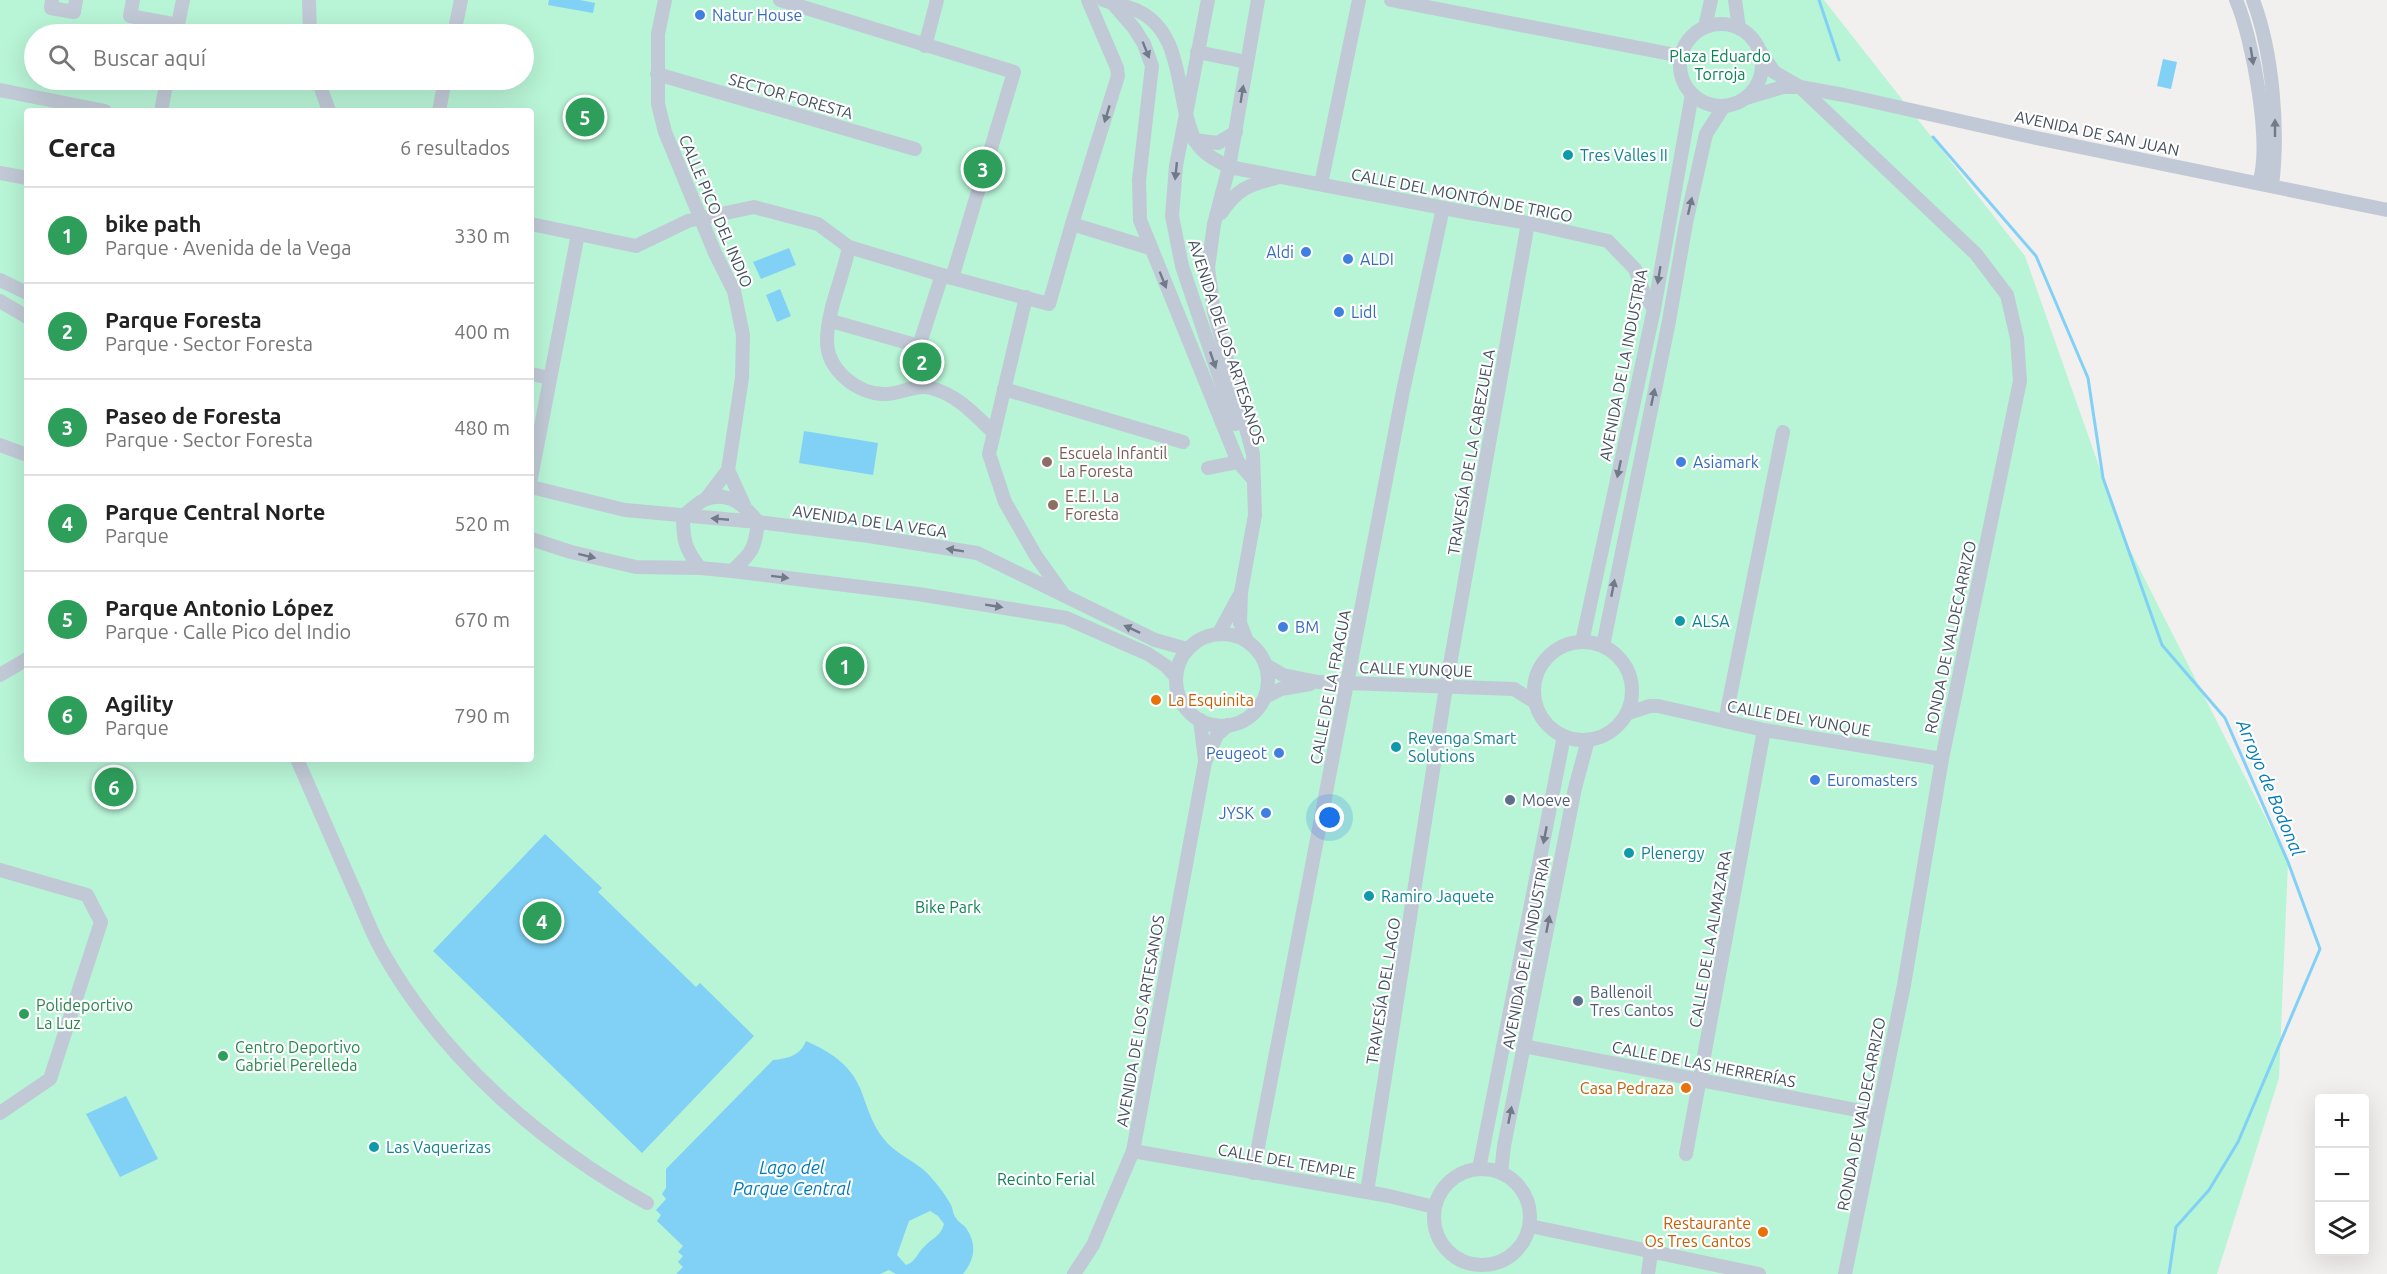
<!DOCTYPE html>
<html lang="es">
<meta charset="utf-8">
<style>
:root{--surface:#fff;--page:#f6f6f6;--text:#222;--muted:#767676;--line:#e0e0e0;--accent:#0453f6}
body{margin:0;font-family:Ubuntu,sans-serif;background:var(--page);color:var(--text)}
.controls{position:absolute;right:18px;bottom:18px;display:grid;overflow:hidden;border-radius:6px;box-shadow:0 6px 24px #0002}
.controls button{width:54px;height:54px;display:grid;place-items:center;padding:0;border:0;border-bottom:2px solid var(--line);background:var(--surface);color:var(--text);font:30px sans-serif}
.you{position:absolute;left:1330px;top:818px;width:21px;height:21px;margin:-15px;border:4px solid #fff;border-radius:50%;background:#1a73e8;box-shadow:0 0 0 9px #1a73e833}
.badge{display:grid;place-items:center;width:39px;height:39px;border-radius:50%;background:var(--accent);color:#fff;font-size:20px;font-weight:700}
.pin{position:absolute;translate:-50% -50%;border:3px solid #fff;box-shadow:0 2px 6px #0006}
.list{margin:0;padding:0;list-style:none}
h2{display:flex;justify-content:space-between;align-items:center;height:78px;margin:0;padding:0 24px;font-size:26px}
h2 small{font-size:20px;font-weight:400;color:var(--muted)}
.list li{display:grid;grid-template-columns:39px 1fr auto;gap:18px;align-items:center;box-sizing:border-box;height:96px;padding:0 24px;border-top:2px solid var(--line)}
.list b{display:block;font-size:22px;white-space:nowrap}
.list p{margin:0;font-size:20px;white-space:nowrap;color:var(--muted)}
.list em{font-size:20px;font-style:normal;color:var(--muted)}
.icon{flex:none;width:33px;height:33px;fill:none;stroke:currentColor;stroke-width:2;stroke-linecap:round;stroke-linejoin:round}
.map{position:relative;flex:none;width:2387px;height:1274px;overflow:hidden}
.search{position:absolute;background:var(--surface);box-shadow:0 6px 24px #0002;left:24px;top:24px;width:510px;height:66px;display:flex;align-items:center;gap:15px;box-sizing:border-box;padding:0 21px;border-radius:33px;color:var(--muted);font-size:22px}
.panel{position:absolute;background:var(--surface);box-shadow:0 6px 24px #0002;left:24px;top:108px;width:510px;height:654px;border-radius:6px}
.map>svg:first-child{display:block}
.green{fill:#b8f4d6;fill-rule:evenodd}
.water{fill:#81d1f6;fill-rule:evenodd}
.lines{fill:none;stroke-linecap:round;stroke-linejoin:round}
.stream{stroke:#81d1f6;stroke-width:3}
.minor{stroke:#c1c9d6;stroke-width:14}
.oneway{fill:#707a89}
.shop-dot{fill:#3f7fe0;stroke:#fff;stroke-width:2}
.culture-dot{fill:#0f9aa8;stroke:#fff;stroke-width:2}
.education-dot{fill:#8d6e63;stroke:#fff;stroke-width:2}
.food-dot{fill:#e8710a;stroke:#fff;stroke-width:2}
.service-dot{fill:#5c6f8a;stroke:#fff;stroke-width:2}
.leisure-dot{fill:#2e9e5b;stroke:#fff;stroke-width:2}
.labels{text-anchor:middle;stroke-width:4.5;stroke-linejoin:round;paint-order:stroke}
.shop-label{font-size:16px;fill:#366cbe;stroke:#fff;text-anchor:start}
.park-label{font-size:16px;fill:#0c8355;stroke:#fff}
.street-label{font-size:16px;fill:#45505f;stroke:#fff}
.culture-label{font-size:16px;fill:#0d838f;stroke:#fff;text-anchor:start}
.education-label{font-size:16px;fill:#785e54;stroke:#fff;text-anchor:start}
.food-label{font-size:16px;fill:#c56008;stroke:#fff;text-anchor:end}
.service-label{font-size:16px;fill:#4e5e75;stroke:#fff;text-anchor:start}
.leisure-label{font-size:16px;fill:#27864d;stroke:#fff;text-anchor:start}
.water-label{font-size:18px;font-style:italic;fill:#007cb7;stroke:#fff}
</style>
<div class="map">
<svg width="2387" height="1274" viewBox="0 0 2387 1274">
<rect width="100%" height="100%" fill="#f2efef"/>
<path class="green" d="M0,0H1824L2025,256L2125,540L2288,862L2279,1078L2217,1274H0ZM34,34H524V80H34ZM27,111H531V759H27Z"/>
<g class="water">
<polygon points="549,0 580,0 595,3 593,13 548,5"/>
<polygon points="2163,59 2177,62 2171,89 2157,86"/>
<polygon points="789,248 796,265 761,279 753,262"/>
<polygon points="780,289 791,316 777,322 766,295"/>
<polygon points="804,431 878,443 873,475 799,463"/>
<polygon points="545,834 602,888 598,892 696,987 700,983 754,1036 642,1153 433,951"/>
<path d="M806,1041C829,1051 850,1064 860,1088C867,1105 871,1123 883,1138C895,1154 912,1159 926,1172C935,1181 945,1194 951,1205C953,1209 953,1215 956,1218C958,1222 963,1224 966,1228C977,1244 975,1259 963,1274H896L889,1270L880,1274H676L683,1267L678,1262L683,1256L678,1252L683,1246L657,1221L661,1215L656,1210L666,1199L662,1194L666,1188V1169L773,1060C787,1059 801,1055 806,1041ZM930,1211L938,1216L944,1224C941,1236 932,1238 924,1247C917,1253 916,1262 906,1265L897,1255L909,1221Z"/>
<polygon points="126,1096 158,1159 120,1177 86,1114"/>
</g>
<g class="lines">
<g class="stream">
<polyline points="1819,0 1839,60"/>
<polyline points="1933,137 2036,256 2088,378 2103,478 2162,645 2225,718 2288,862 2320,949 2238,1142 2209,1190 2176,1227 2169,1274"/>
</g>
<g class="minor">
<polyline points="52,0 51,8 74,12 76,0"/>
<polyline points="133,0 130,16 178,25"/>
<polyline points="309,0 310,34"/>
<polyline points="665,0 658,34 658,104 665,132 715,253 734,291 743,335 742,378 728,470 706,499"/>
<polyline points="780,0 1014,72 952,278"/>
<polyline points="1088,0 1117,68 1118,76 1072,224 1150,248"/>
<path d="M1103,0C1114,4 1128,6 1138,11C1185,33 1175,98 1194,138C1200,153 1216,160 1229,167L1470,213L1528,223L1608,241L1635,269L1644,293L1654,309"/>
<polyline points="1208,0 1176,166 1172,216 1182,266 1235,424"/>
<polyline points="1391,0 1681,56"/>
<polyline points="1735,0 1739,28"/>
<path d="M2236,0C2253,39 2272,145 2259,183"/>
<path d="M2253,0C2273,53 2279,130 2272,186"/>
<polyline points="1113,4 1134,28 1144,44 1152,66 1139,180 1140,220 1238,462 1254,480"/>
<circle cx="1721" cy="65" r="41"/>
<polyline points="1705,27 1711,0"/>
<polyline points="176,34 183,0"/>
<polyline points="454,34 461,0"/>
<polyline points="925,46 937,0"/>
<polyline points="1760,51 1774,72 1800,87 1976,254 2007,295 2017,338 2020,381 1942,759 1904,985 1845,1274"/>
<polyline points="1197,52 1247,62"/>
<polyline points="657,74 915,149"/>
<polyline points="318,80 329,111"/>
<polyline points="0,90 105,111"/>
<polyline points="1746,98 1783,87 1800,87 1844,95 2027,136 2387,210"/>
<polyline points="161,111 167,80"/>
<polyline points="439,111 445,80"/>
<polyline points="1194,140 1218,143 1236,132"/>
<polyline points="0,173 27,178"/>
<polyline points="1321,184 1359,0"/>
<path d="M1221,213C1237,189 1248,185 1276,178"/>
<polyline points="531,224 636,246 688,221 754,207 818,224 849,247 952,278 1049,304 1072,224"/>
<path d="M849,247C843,278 827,310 827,341C827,370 858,395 886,394C901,394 915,384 931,388C958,395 975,415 994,433"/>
<polyline points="0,280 27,293"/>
<polyline points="1026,297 989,454 1005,502 1036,556 1064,595"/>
<polyline points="0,301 27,317"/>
<polyline points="831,321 919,346 942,275"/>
<polyline points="531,374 550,378"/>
<polyline points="1004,389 1183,442"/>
<polyline points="0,445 27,455"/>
<polyline points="1208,468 1238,462"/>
<polyline points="728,470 744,505"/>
<polyline points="531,478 578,234"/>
<polyline points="531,487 625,510 758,522 869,536 977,553 1155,640 1187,649"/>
<polyline points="531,539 571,552 636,567 700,568 732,571 918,594 1066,618 1148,654 1166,666 1176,677"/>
<path d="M700,568C685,549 683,540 683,516C690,511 698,502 706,499C730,491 745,506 758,522C755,549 752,553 732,571"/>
<polyline points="1219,633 1239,596"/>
<circle cx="1222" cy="680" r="46"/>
<polyline points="1247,641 1240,623 1241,592 1255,515 1253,454 1214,312 1208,268 1214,224 1229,167 1258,0"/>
<polyline points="1582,642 1654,309 1692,94"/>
<circle cx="1583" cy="691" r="49"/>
<polyline points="1603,646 1669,321 1686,223 1706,134 1724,106"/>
<polyline points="1266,665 1283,675 1318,682 1514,689 1535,702"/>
<polyline points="0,675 27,659"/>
<polyline points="1265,697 1281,689 1310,684"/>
<polyline points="1628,713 1650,706 1658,706 1764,730 1942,759"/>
<polyline points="1200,720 1205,760"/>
<polyline points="1725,721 1783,432"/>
<path d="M297,759C315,801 334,843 352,885C362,906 370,930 382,951C442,1058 541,1144 647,1203"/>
<polyline points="0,870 87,895 101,922 50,1079 0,1113"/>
<polyline points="1524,1046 1877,1114"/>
<polyline points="1133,1151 1389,1196 1434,1207"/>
<polyline points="1686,1154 1764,730"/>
<circle cx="1482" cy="1217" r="48"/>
<polyline points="1479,1169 1564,736"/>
<polyline points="1253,1173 1403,391 1443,208"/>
<polyline points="1501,1173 1504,1146 1575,788 1588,740"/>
<polyline points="1367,1192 1446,687 1528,223"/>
<polyline points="1530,1226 1759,1274"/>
<polyline points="1074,1274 1093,1245 1133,1151 1205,762 1217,735 1228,725"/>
<polyline points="1648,1274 1651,1252"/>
</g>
</g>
<defs><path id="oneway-solid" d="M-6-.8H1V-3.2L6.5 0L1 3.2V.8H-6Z" transform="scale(1.5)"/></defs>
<g class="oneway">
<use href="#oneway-solid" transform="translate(1146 50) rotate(68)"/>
<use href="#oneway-solid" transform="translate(2252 56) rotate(81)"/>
<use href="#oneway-solid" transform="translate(1242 94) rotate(-81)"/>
<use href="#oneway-solid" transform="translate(1107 114) rotate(107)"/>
<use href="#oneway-solid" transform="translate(2275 128) rotate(-90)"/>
<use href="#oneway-solid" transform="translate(1176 171) rotate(96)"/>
<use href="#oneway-solid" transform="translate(1690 206) rotate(-77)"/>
<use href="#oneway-solid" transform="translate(1659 275) rotate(99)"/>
<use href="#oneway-solid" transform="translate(1163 280) rotate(68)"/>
<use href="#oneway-solid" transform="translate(1213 360) rotate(71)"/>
<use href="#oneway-solid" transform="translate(1653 397) rotate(-78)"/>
<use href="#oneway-solid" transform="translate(1619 469) rotate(102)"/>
<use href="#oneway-solid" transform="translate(720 519) rotate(-175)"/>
<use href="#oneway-solid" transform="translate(955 550) rotate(-171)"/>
<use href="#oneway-solid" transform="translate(587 556) rotate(14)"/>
<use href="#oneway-solid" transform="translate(780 577) rotate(7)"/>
<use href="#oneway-solid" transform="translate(1613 588) rotate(-79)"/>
<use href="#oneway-solid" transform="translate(994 606) rotate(9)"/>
<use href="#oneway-solid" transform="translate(1132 629) rotate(-155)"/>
<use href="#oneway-solid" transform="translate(1545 835) rotate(101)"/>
<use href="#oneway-solid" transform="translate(1548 924) rotate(-79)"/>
<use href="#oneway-solid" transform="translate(1510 1115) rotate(-79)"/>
</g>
<g class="shop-dot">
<circle cx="700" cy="15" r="6"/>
<circle cx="1306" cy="252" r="6"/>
<circle cx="1348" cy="259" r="6"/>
<circle cx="1339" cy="312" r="6"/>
<circle cx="1681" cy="462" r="6"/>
<circle cx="1283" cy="627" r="6"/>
<circle cx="1279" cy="753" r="6"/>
<circle cx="1815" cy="780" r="6"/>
<circle cx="1266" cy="813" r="6"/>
</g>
<g class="culture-dot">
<circle cx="1568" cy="155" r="6"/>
<circle cx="1680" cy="621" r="6"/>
<circle cx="1396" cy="747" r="6"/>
<circle cx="1629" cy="853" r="6"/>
<circle cx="1369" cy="896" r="6"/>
<circle cx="374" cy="1147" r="6"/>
</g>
<g class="education-dot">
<circle cx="1047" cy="462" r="6"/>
<circle cx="1053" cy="505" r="6"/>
</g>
<g class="food-dot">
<circle cx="1156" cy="700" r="6"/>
<circle cx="1686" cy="1088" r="6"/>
<circle cx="1763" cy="1232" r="6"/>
</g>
<g class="service-dot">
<circle cx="1510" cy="800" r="6"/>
<circle cx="1578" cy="1001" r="6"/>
</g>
<g class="leisure-dot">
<circle cx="24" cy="1014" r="6"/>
<circle cx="223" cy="1056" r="6"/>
</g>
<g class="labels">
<g class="shop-label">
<text x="712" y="21">Natur House</text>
<text x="1294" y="258" text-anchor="end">Aldi</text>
<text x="1360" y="265">ALDI</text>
<text x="1351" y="318">Lidl</text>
<text x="1693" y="468">Asiamark</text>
<text x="1295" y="633">BM</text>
<text x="1267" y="759" text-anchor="end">Peugeot</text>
<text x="1827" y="786">Euromasters</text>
<text x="1254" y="819" text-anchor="end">JYSK</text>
</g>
<g class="park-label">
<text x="1720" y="62">Plaza Eduardo<tspan x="1720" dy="18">Torroja</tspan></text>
<text x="948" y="913">Bike Park</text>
<text x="1046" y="1185">Recinto Ferial</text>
</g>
<g class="street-label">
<text transform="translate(791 96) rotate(16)" y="6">SECTOR FORESTA</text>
<text transform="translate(2097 133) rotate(12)" y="6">AVENIDA DE SAN JUAN</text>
<text transform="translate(1462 195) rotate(11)" y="6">CALLE DEL MONTÓN DE TRIGO</text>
<text transform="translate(716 211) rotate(67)" y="6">CALLE PICO DEL INDIO</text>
<text transform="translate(1227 342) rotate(72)" y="6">AVENIDA DE LOS ARTESANOS</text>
<text transform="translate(1623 365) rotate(-79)" y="6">AVENIDA DE LA INDUSTRIA</text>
<text transform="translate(1471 452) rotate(-80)" y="6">TRAVESÍA DE LA CABEZUELA</text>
<text transform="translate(870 521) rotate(8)" y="6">AVENIDA DE LA VEGA</text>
<text transform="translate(1950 637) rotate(-78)" y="6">RONDA DE VALDECARRIZO</text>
<text transform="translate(1416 669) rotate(2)" y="6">CALLE YUNQUE</text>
<text transform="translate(1330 687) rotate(-79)" y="6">CALLE DE LA FRAGUA</text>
<text transform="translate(1799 718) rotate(10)" y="6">CALLE DEL YUNQUE</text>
<text transform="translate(1710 939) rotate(-80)" y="6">CALLE DE LA ALMAZARA</text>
<text transform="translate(1526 953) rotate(-79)" y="6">AVENIDA DE LA INDUSTRIA</text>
<text transform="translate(1383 991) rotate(-81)" y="6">TRAVESÍA DEL LAGO</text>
<text transform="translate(1140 1021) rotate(-80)" y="6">AVENIDA DE LOS ARTESANOS</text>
<text transform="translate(1704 1064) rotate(11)" y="6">CALLE DE LAS HERRERÍAS</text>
<text transform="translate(1861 1114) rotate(-79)" y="6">RONDA DE VALDECARRIZO</text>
<text transform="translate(1287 1161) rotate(10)" y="6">CALLE DEL TEMPLE</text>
</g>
<g class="culture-label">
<text x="1580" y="161">Tres Valles II</text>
<text x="1692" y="627">ALSA</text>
<text x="1408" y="744">Revenga Smart<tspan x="1408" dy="18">Solutions</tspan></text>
<text x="1641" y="859">Plenergy</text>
<text x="1381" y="902">Ramiro Jaquete</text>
<text x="386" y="1153">Las Vaquerizas</text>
</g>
<g class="education-label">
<text x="1059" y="459">Escuela Infantil<tspan x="1059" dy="18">La Foresta</tspan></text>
<text x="1065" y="502">E.E.I. La<tspan x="1065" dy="18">Foresta</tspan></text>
</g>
<g class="food-label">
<text x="1168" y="706" text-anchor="start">La Esquinita</text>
<text x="1674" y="1094">Casa Pedraza</text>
<text x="1751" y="1229">Restaurante<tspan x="1751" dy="18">Os Tres Cantos</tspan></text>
</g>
<g class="service-label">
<text x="1522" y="806">Moeve</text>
<text x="1590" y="998">Ballenoil<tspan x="1590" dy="18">Tres Cantos</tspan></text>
</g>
<g class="leisure-label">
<text x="36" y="1011">Polideportivo<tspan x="36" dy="18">La Luz</tspan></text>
<text x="235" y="1053">Centro Deportivo<tspan x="235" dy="18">Gabriel Perelleda</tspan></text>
</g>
<g class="water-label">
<text transform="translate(2270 788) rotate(67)" y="6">Arroyo de Bodonal</text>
<text x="792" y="1174">Lago del<tspan x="792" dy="21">Parque Central</tspan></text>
</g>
</g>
</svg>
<div class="controls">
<button>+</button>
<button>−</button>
<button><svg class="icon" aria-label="layers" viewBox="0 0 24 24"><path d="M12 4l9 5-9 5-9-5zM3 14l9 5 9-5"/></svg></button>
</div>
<div class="you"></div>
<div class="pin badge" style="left:845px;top:666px;background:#2e9e5b">1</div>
<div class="pin badge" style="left:922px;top:362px;background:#2e9e5b">2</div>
<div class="pin badge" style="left:983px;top:169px;background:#2e9e5b">3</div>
<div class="pin badge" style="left:542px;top:921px;background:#2e9e5b">4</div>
<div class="pin badge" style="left:585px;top:117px;background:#2e9e5b">5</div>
<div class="pin badge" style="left:114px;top:787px;background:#2e9e5b">6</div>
<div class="search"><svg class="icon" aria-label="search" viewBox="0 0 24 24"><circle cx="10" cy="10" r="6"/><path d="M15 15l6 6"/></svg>Buscar aquí</div>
<section class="panel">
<h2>Cerca<small>6 resultados</small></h2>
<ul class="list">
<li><span class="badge" style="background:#2e9e5b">1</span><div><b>bike path</b><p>Parque · Avenida de la Vega</p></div><em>330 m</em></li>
<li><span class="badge" style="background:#2e9e5b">2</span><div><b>Parque Foresta</b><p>Parque · Sector Foresta</p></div><em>400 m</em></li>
<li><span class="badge" style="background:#2e9e5b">3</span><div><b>Paseo de Foresta</b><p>Parque · Sector Foresta</p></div><em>480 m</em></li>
<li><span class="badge" style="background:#2e9e5b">4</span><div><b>Parque Central Norte</b><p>Parque</p></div><em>520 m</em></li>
<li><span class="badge" style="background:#2e9e5b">5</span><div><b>Parque Antonio López</b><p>Parque · Calle Pico del Indio</p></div><em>670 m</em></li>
<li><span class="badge" style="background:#2e9e5b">6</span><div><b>Agility</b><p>Parque</p></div><em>790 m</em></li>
</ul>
</section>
</div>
